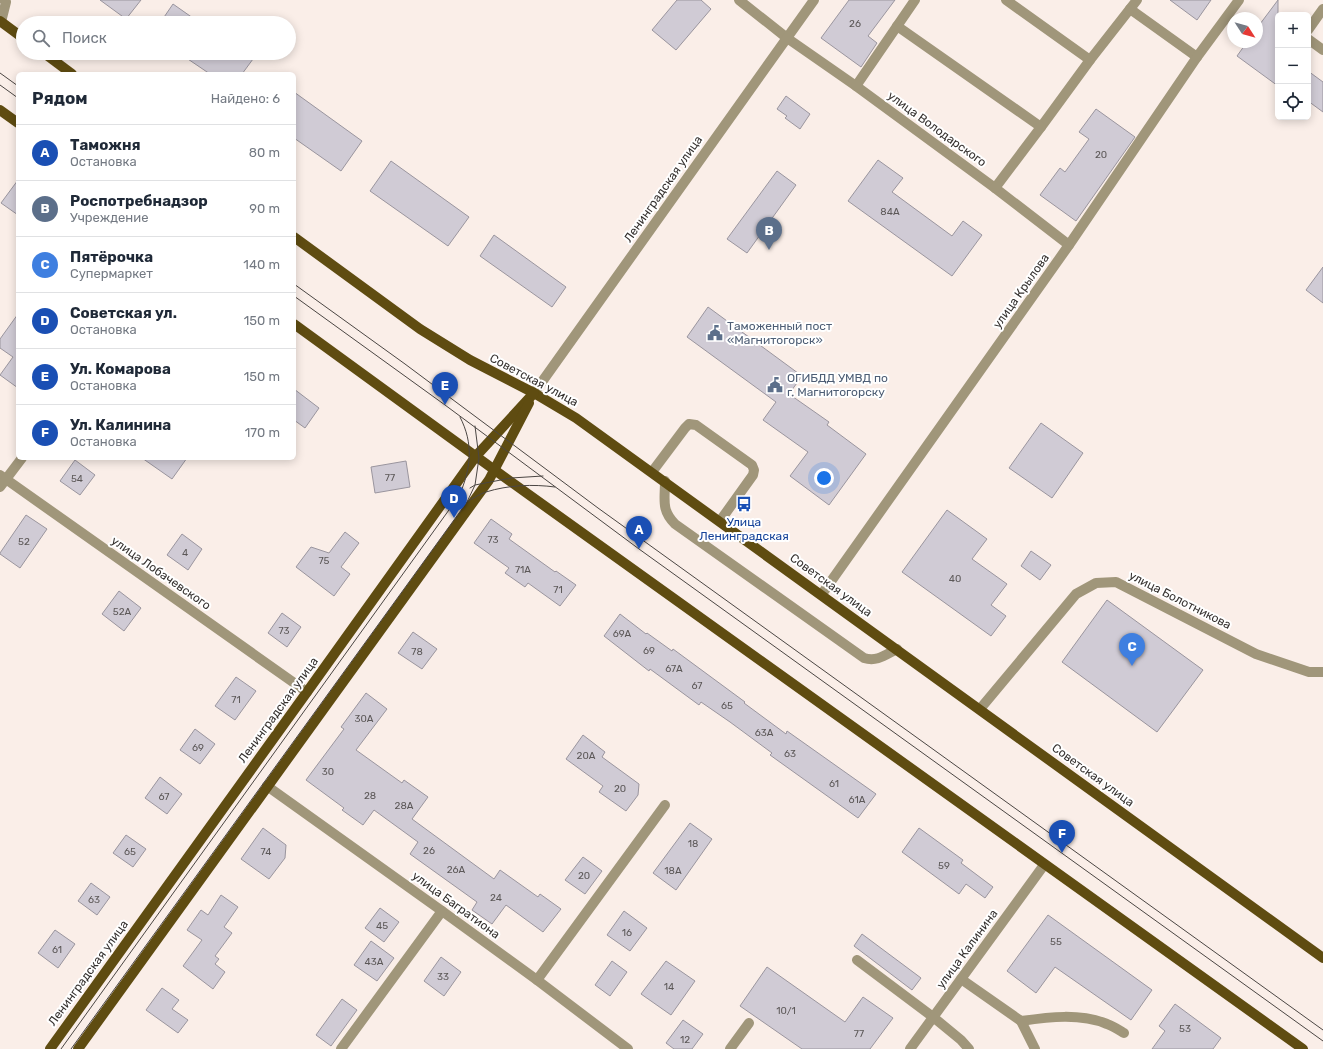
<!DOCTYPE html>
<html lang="ru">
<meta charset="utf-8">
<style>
:root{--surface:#fff;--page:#f6f6f7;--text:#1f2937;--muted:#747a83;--line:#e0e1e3;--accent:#db2777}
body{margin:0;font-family:Rubik,sans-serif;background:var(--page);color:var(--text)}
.controls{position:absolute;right:12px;top:12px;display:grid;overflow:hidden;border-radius:6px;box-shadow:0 2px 10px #0003}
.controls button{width:36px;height:36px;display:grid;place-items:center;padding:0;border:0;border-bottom:1px solid var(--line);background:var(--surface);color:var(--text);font:20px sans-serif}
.compass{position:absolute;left:1227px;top:12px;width:36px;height:36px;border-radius:50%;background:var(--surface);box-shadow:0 2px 10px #0003;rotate:126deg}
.you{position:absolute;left:824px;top:478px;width:14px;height:14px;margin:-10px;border:3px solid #fff;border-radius:50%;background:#1a73e8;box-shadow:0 0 0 6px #1a73e833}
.badge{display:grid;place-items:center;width:26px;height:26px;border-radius:50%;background:var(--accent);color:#fff;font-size:13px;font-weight:700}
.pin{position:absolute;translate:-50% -33px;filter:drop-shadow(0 1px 2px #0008)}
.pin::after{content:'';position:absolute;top:21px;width:14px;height:12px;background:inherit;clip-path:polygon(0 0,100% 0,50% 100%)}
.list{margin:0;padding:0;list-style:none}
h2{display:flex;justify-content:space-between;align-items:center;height:52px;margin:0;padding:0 16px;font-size:17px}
h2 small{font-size:13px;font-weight:400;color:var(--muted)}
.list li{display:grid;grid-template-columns:26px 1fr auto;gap:12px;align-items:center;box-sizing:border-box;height:56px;padding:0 16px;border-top:1px solid var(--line)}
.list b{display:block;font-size:15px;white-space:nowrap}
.list p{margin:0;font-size:13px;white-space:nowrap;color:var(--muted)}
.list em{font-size:13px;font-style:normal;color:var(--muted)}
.icon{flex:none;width:22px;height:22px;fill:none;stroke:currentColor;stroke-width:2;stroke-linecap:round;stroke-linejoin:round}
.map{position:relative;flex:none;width:1323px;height:1049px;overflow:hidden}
.search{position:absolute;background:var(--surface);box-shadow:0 2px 10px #0003;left:16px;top:16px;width:280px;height:44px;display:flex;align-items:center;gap:10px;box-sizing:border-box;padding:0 14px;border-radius:22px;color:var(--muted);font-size:15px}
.panel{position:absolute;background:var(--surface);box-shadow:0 2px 10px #0003;left:16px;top:72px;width:280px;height:388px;border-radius:6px}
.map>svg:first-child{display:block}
.building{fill:#d0cbd5;stroke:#9a959e}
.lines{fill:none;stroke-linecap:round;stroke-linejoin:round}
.minor{stroke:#a0967a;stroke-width:10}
.major{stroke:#5f4c11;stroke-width:10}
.tram{stroke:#4b4643;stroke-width:1}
.labels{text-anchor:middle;stroke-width:4;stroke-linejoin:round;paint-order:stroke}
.number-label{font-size:10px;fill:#5c5858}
.street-label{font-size:12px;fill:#35312f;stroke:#fff}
.service-label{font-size:12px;fill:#4e5e75;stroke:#fff;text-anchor:start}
.transit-label{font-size:12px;fill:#164399;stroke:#fff}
</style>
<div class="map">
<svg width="1323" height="1049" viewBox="0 0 1323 1049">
<rect width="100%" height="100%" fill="#faeee8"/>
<g class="building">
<polygon points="100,0 141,0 126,19"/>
<polygon points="677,0 701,0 711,9 676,50 652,30"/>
<polygon points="849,0 895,0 868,36 877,43 861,67 821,38"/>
<polygon points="1170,0 1211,0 1197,20"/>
<polygon points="1278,0 1278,86 1237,56 1247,42 1257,42 1257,28"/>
<polygon points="173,4 200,23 160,23"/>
<polygon points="179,53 243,53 253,59 242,74 210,74"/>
<polygon points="1308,71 1323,82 1323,112 1308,101"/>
<polygon points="294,92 362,141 341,171 294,138"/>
<polygon points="786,96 810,114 800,129 785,118 787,116 777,109"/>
<polygon points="1096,109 1135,137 1076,221 1040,195 1060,168 1065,172 1089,139 1079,132"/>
<polygon points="878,160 903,178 892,192 952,236 963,221 982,235 952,276 848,201"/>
<polygon points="391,161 469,217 448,246 370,191"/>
<polygon points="777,171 796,185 747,253 727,239"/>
<polygon points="18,180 18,215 1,203"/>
<polygon points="494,235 566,287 552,307 480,256"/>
<polygon points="1323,267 1323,303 1306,290"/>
<polygon points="708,307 802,376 789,394 829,422 827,425 866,454 829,505 790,476 808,452 763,420 776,402 687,337"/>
<polygon points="18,314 18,388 0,375 13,357 0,348 0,339"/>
<polygon points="294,389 319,408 305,428 294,420"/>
<polygon points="1041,423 1083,453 1052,498 1009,468"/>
<polygon points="142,458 187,458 172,479"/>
<polygon points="75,460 95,475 80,495 60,481"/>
<polygon points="406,461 410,487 375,493 371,467"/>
<polygon points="947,510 987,539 972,559 1007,584 991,605 1006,616 991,636 902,572"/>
<polygon points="26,515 47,529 20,568 0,554 0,553"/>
<polygon points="491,519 512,534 509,539 555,572 556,571 576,585 560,606 528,583 525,587 505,573 509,568 474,543"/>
<polygon points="345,532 359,543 341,567 350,574 334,596 296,567 311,547 329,553"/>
<polygon points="182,534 202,549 188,570 167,555"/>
<polygon points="1031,551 1051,565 1040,580 1021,566"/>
<polygon points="119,591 141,608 124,631 102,614"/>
<polygon points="1107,600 1203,670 1157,732 1062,662"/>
<polygon points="282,613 301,627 287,647 268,633"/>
<polygon points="620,614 646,634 647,633 672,651 673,649 745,702 744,703 786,734 787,731 876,794 858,818 770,755 772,753 730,722 701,702 699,705 650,669 649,671 604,636"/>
<polygon points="413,632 437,649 422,669 398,653"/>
<polygon points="236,677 256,691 235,720 215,706"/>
<polygon points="366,693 387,709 356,750 402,783 404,780 428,797 412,819 494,879 500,870 538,897 540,894 561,909 543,932 506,905 492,924 472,910 477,902 410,854 418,842 374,810 363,825 342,810 344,808 306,780 344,729 341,727"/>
<polygon points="195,729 215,744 200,764 180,750"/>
<polygon points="583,735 605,752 602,757 639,784 638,795 626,811 599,792 603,786 566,759"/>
<polygon points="160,777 182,794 167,814 145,798"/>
<polygon points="690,823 712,839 676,890 653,873"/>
<polygon points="263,828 286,845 285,858 269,879 241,859"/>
<polygon points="919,828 963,860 961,863 993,887 985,898 966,884 959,894 902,852"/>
<polygon points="126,835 146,849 133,867 113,853"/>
<polygon points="583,857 602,871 585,894 565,880"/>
<polygon points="91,883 110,897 97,915 78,901"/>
<polygon points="221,895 238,907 224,927 232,933 215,956 219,959 215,964 225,972 213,989 183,966 202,940 187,930 201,910 208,915"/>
<polygon points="380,908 399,922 384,942 365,928"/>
<polygon points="624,911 647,928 630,951 607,935"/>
<polygon points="1048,915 1152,990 1131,1020 1055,967 1036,993 1007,971"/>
<polygon points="55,930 75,944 58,968 38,953"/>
<polygon points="862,934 921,978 912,990 854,946"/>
<polygon points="371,941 394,958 377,981 354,965"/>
<polygon points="441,957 461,972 444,996 424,981"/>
<polygon points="612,961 627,972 610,996 595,985"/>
<polygon points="666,961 695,981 671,1015 641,994"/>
<polygon points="767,967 845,1022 863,997 893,1018 870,1049 802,1049 740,1006"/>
<polygon points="162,988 179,1000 172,1009 188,1020 178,1033 146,1010"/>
<polygon points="342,999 357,1010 331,1046 316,1035"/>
<polygon points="1175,1004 1221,1038 1213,1049 1152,1049 1165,1031 1159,1026"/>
<polygon points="683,1020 703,1034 692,1049 674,1049 666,1043"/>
</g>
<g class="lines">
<g class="minor">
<polyline points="739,0 787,38 856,86 995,188 1069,245"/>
<polyline points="1006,0 1090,60 1041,127"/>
<polyline points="1130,9 1197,57"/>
<polyline points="1,22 6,2 4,0"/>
<polyline points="897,26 1041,127 995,188"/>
<polyline points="1308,30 1323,9"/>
<polyline points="1308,39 1323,50"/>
<polyline points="1090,60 1137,0"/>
<polyline points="856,86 915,0"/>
<polyline points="534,393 814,0"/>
<polyline points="652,472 685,428 689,424 696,425 752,465 754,470 753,475 720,521"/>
<polyline points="0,475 307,692"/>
<path d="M665,481C665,500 661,510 675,524L864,658C877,662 885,655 897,649"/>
<polyline points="0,487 22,458"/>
<polyline points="822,594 1069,245 1197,57 1239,0"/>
<polyline points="980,709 1076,594 1096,583 1116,582 1256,654 1309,672 1323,672"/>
<polyline points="267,786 442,911 537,980 628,1049"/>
<polyline points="857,960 933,1017 961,1040 969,1049"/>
<path d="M961,979L1021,1021C1049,1017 1080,1013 1107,1024C1113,1026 1119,1030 1124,1033"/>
<polyline points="537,980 665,805"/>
<polyline points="1021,1021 1035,1049"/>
<polyline points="341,1049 442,911"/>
<polyline points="730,1049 749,1023"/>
<polyline points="910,1049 1044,865"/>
</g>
<g class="major">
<polyline points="0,21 23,38"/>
<polyline points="44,53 72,74"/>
<polyline points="0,110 18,123"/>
<polyline points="294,237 420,329 470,360 534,393 576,418 1323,958"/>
<polyline points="294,324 507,479 1303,1049"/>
<polyline points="50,1049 307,692 476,456 534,393"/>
<polyline points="78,1049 489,480 529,403"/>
</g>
<g class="tram">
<polyline points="0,73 18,86"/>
<polyline points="0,85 18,98"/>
<polyline points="294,284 405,364 598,508 1323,1030"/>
<polyline points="294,296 445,405 639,549 1323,1041"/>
<polyline points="470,488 475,485 511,478 543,476"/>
<path d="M467,502C473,498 480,494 486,492C508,485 533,484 555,487"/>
<path d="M61,1049L459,496C471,469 474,444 460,417"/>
<polyline points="71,1049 467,502 475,485 479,458 475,426"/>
</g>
</g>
<defs>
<symbol id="civic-bare" viewBox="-9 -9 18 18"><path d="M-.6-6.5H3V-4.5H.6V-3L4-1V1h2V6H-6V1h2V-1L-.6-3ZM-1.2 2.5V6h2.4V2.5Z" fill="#5c6f8a" stroke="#fff" stroke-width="2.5" paint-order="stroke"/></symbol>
<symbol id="bus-bare" viewBox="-9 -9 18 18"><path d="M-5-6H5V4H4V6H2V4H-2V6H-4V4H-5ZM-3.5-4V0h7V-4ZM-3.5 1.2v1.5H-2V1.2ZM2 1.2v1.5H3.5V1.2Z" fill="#1a4fb4" stroke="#fff" stroke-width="2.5" paint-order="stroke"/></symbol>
</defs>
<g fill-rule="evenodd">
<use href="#civic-bare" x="704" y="322" width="22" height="22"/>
<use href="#civic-bare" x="764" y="374" width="22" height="22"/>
<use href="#bus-bare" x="733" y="493" width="22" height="22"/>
</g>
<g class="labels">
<g class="number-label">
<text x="855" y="27">26</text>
<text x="1101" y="158">20</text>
<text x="890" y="215">84А</text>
<text x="390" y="481">77</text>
<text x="77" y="482">54</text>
<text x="493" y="543">73</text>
<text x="24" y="545">52</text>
<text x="185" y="556">4</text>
<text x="324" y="564">75</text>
<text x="523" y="573">71А</text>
<text x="955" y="582">40</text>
<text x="558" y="593">71</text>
<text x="122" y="615">52А</text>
<text x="284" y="634">73</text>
<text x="622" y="637">69А</text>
<text x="649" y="654">69</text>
<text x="417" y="655">78</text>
<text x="674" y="672">67А</text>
<text x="697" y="689">67</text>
<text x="236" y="703">71</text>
<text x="727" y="709">65</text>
<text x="364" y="722">30А</text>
<text x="764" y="736">63А</text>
<text x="198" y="751">69</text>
<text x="790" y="757">63</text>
<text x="586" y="759">20А</text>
<text x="328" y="775">30</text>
<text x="834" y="787">61</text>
<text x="620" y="792">20</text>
<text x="370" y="799">28</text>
<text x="164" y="800">67</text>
<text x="857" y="803">61А</text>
<text x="404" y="809">28А</text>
<text x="693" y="847">18</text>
<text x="429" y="854">26</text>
<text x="130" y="855">65</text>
<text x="266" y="855">74</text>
<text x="944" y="869">59</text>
<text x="456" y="873">26А</text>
<text x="673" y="874">18А</text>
<text x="584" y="879">20</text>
<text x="496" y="901">24</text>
<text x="94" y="903">63</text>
<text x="382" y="929">45</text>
<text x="627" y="936">16</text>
<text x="1056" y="945">55</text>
<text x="57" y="953">61</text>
<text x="374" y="965">43А</text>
<text x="443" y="980">33</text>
<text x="669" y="990">14</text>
<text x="786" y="1014">10/1</text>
<text x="1185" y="1032">53</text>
<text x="859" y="1037">77</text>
<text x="685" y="1043">12</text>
</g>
<g class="street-label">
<text transform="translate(937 129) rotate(36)" y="4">улица Володарского</text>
<text transform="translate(663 189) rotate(-55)" y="4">Ленинградская улица</text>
<text transform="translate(1021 291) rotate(-55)" y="4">улица Крылова</text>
<text transform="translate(534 380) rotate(28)" y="4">Советская улица</text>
<text transform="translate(161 573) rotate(35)" y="4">улица Лобачевского</text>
<text transform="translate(831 585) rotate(36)" y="4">Советская улица</text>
<text transform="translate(1180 600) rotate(27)" y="4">улица Болотникова</text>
<text transform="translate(278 710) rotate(-54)" y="4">Ленинградская улица</text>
<text transform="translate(1093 775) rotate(36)" y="4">Советская улица</text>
<text transform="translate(456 905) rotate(36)" y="4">улица Багратиона</text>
<text transform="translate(967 949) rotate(-54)" y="4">улица Калинина</text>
<text transform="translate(88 973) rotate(-54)" y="4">Ленинградская улица</text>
</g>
<g class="service-label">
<text x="727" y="330">Таможенный пост<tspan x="727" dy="14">«Магнитогорск»</tspan></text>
<text x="787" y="382">ОГИБДД УМВД по<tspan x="787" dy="14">г. Магнитогорску</tspan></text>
</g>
<g class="transit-label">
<text x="744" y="526">Улица<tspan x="744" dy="14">Ленинградская</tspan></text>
</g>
</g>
</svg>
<div class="controls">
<button>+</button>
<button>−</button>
<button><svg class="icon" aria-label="locate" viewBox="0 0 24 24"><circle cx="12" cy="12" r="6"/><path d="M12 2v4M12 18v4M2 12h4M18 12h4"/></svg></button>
</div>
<svg class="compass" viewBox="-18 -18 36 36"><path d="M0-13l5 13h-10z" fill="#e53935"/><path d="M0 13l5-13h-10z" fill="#747a83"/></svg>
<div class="you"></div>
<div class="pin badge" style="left:639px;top:549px;background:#1a4fb4">A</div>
<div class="pin badge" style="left:769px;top:250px;background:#5c6f8a">B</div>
<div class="pin badge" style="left:1132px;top:666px;background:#3f7fe0">C</div>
<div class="pin badge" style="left:454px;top:518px;background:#1a4fb4">D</div>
<div class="pin badge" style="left:445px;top:405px;background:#1a4fb4">E</div>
<div class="pin badge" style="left:1062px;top:853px;background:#1a4fb4">F</div>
<div class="search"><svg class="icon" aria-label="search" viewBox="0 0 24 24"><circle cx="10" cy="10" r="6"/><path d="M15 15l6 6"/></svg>Поиск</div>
<section class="panel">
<h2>Рядом<small>Найдено: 6</small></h2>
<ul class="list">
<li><span class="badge" style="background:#1a4fb4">A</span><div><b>Таможня</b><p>Остановка</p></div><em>80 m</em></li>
<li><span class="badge" style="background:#5c6f8a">B</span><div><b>Роспотребнадзор</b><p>Учреждение</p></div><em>90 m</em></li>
<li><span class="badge" style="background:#3f7fe0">C</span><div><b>Пятёрочка</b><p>Супермаркет</p></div><em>140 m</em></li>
<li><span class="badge" style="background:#1a4fb4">D</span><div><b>Советская ул.</b><p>Остановка</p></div><em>150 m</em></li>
<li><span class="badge" style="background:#1a4fb4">E</span><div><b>Ул. Комарова</b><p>Остановка</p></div><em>150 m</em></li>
<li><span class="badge" style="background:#1a4fb4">F</span><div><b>Ул. Калинина</b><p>Остановка</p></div><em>170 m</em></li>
</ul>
</section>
</div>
